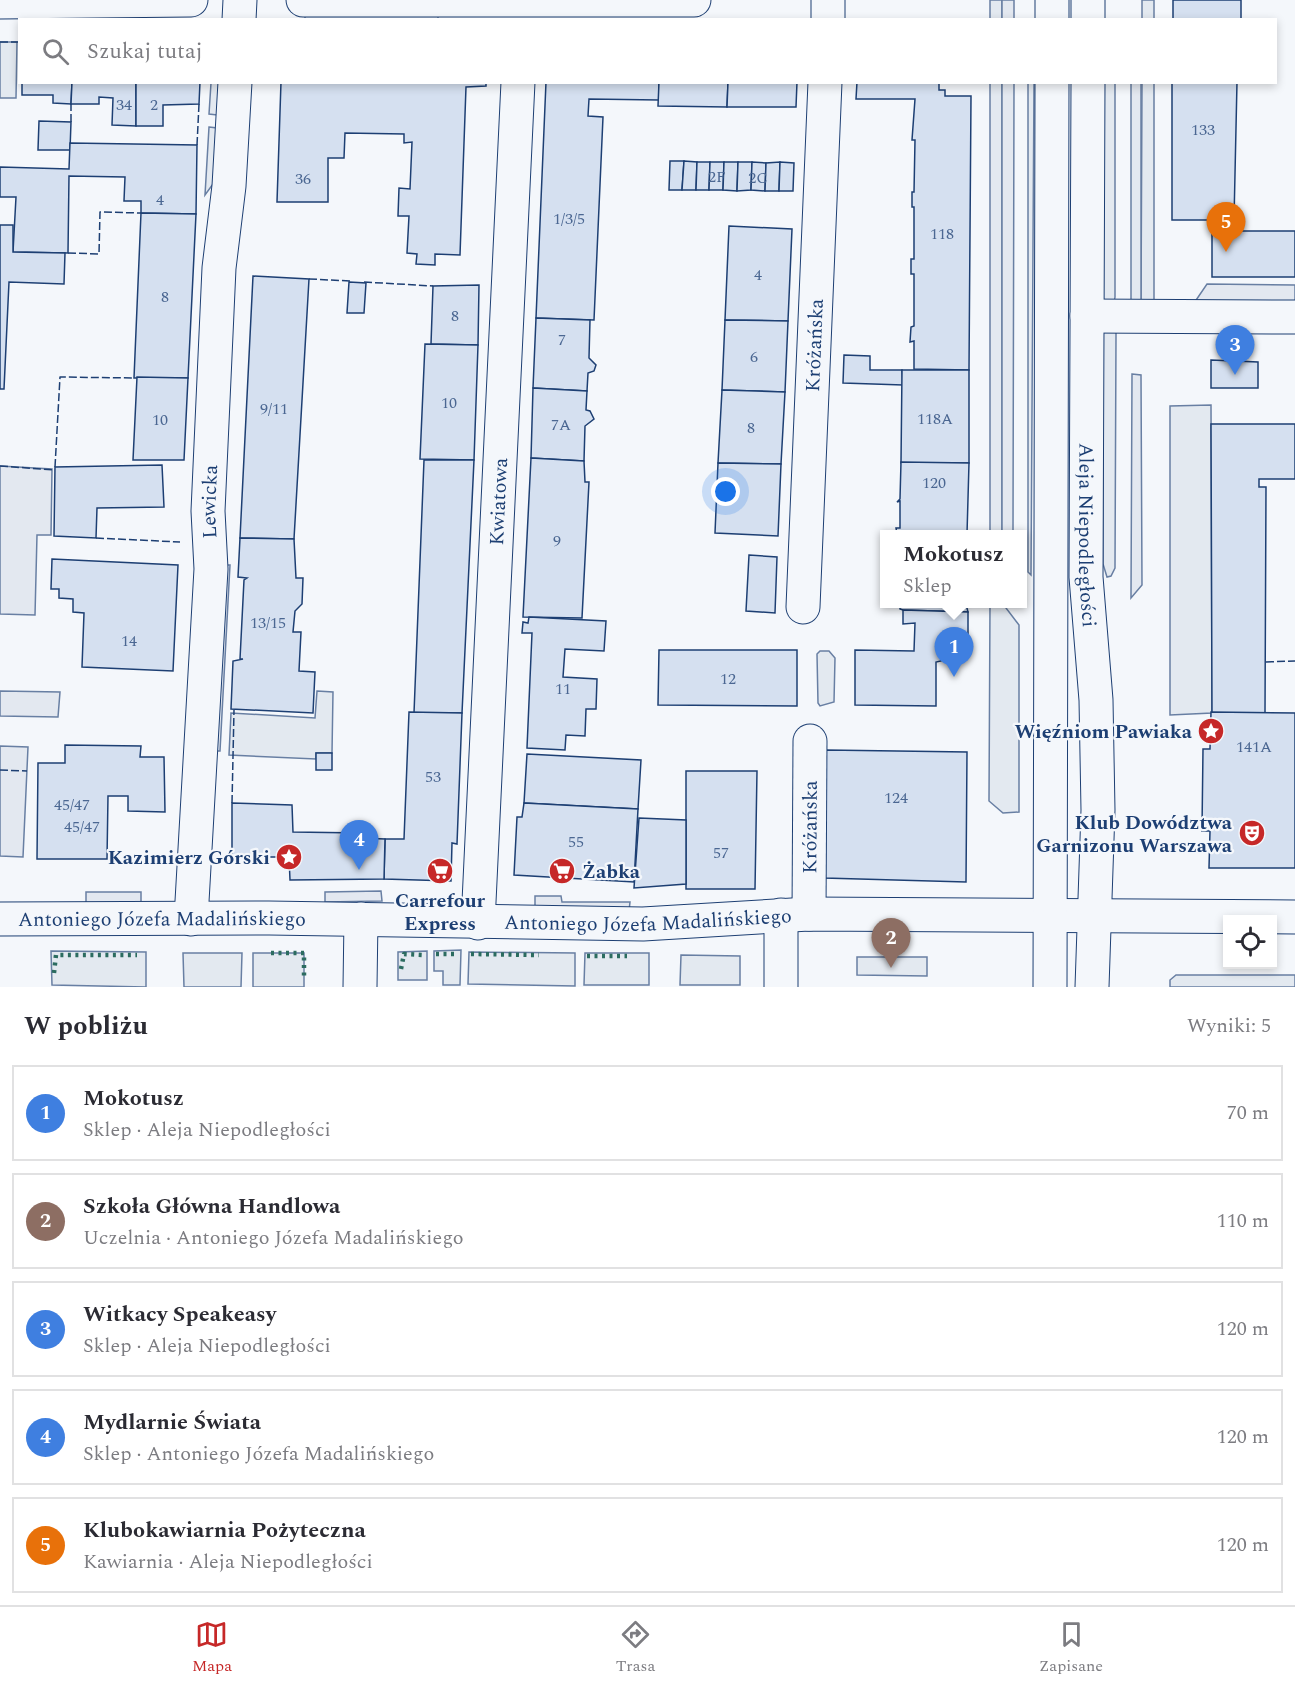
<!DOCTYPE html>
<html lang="pl">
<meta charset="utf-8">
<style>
:root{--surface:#fff;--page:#f7f7f7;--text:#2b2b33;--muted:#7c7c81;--line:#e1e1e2;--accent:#c62828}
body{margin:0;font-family:Spectral,serif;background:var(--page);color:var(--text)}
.controls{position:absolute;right:18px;bottom:18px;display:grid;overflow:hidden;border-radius:0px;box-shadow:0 3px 9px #0003}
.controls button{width:54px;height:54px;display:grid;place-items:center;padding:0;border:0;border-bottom:2px solid var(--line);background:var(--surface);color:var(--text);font:30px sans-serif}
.you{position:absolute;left:726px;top:492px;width:21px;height:21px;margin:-15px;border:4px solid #fff;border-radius:50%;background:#1a73e8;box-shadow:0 0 0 9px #1a73e833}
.badge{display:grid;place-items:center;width:39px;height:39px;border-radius:50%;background:var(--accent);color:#fff;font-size:20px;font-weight:700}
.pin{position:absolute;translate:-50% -50px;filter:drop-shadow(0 2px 3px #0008)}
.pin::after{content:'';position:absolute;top:32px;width:21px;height:18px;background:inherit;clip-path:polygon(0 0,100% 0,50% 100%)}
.popup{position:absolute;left:880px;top:530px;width:147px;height:78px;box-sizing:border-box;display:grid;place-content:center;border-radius:0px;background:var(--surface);filter:drop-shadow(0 2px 4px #0005);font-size:20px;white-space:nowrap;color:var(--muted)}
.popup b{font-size:22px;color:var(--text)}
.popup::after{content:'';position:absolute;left:50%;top:100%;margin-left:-12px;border:12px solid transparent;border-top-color:var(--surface)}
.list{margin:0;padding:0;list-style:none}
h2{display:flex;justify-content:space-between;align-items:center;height:78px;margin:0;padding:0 24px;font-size:26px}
h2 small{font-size:20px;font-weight:400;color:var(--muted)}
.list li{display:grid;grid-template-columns:39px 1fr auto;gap:18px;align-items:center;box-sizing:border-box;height:96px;margin:0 12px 12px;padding:0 12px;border:2px solid var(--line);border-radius:0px}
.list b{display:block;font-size:22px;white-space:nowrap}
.list p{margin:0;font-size:20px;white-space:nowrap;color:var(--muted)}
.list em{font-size:20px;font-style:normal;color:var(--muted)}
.icon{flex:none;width:33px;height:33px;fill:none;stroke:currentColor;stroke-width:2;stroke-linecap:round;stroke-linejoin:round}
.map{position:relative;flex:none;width:1295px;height:987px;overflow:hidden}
.search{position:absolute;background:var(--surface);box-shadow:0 3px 9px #0003;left:18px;right:18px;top:18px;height:66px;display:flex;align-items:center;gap:15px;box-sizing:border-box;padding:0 21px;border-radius:0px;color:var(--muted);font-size:22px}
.sheet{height:618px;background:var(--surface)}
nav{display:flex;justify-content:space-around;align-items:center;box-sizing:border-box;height:84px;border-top:2px solid var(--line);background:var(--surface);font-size:16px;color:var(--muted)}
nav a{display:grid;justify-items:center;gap:3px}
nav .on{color:var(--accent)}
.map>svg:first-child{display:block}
.green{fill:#e3e9f0;stroke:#687fa3;stroke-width:1.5}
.parking{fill:#e3e8f0;stroke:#687fa3;stroke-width:1.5}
.building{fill:#d5e0f0;stroke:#1d3f73;stroke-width:1.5}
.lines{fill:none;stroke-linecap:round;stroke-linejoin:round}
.minor-casing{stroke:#1d3f73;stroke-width:35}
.major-casing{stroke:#1d3f73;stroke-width:35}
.minor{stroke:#f4f7fb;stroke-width:33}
.major{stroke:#f4f7fb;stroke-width:33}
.hedge{stroke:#2c6c60;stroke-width:4.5;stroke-dasharray:3 4.5;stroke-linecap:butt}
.fence{stroke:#1d3f73;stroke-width:1.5;stroke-dasharray:8 3;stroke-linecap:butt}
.labels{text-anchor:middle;stroke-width:4.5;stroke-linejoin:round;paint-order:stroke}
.number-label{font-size:16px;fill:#4b6792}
.street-label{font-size:20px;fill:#1d3f73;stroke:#f4f7fb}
.poi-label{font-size:20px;font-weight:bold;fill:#1d3f73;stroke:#f4f7fb;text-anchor:end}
</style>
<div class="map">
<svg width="1295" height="987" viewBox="0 0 1295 987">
<rect width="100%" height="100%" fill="#f4f7fb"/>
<g class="green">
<rect x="990" y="0" width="12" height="19"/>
<rect x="1142" y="0" width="12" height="19"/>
<polygon points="305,13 438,14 438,20 305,20"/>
<polygon points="0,42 17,42 16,98 0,98"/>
<polygon points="211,83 219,83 217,115 209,114"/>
<polygon points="1002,83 1002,534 990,534 990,83"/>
<polygon points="1028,83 1034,83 1031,575 1028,572"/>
<polygon points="1104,83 1115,83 1115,297 1114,303 1103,304"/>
<polygon points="1142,83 1154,83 1154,307 1141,307"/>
<polygon points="209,127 217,128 213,184 205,195"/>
<polygon points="1103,327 1116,330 1116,336 1115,568 1111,576 1107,577 1103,564"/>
<polygon points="1211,405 1212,713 1170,715 1170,406"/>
<polygon points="990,604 1003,604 1019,625 1019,812 1003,813 989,801"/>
<polygon points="820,651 829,651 835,658 834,702 820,706 818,703 817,654"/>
<polygon points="317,691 333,692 332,753 316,753 316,759 229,755 231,713 315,718"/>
<polygon points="461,950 460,985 443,985 443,971 434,971 434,951"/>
<polygon points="51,951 146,952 146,987 52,985"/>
<polygon points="427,951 427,980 398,980 398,952"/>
<polygon points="469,952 575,953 575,986 468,984"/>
<polygon points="183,953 242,953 241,987 184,987"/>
<rect x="253" y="953" width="51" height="34"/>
<polygon points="585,953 649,953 649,985 584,985"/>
<polygon points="681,955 740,956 740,985 680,985"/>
<polygon points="857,957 927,957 927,976 857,975"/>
<polygon points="1176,975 1295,975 1295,987 1170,987 1170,980"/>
</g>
<g class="parking">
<rect x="1002" y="0" width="12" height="19"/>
<polygon points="1141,82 1141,307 1131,307 1131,83"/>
<polygon points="1002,83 1014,83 1013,534 1002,534"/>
<polygon points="1207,284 1295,285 1295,306 1192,306"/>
<polygon points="1132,374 1141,375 1142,585 1131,598"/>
<polygon points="0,466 52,469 51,535 37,535 35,615 0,614"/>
<polygon points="219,565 230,565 220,751 210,751"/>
<polygon points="0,691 60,692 58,717 0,716"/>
<polygon points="0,746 28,747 23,857 0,856"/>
<polygon points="381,891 382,901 325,902 325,892"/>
<polygon points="86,892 141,892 141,907 86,906"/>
<polygon points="535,896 561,896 562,902 630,902 629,911 535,910"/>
</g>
<g class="building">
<rect x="1173" y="0" width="68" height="20"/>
<polygon points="22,82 72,82 71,104 53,103 53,95 22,95"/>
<polygon points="72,82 136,82 136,126 112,125 113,98 99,97 99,104 71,104"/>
<polygon points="136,82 200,82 199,104 163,105 163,126 136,126"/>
<polygon points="281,82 486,82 486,86 466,87 460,255 435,254 435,265 416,264 417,254 407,253 409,216 398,216 399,188 410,189 412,142 404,143 404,134 345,133 344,158 328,158 328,202 277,202"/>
<polygon points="546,82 659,82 659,100 589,99 588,116 603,117 594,320 536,318"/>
<polygon points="659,82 728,82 727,107 658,106"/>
<polygon points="728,82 797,82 796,107 727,107"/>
<polygon points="857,82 939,82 939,90 945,90 945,96 971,96 969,370 914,369 914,341 910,342 911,327 914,326 914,274 911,274 911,259 914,259 914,207 912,207 912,192 914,192 915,140 912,140 915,99 856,99"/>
<polygon points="1172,82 1237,82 1234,220 1172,220"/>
<polygon points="39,121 71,122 70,150 38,150"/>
<polygon points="70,143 197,145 196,214 141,213 141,201 124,201 125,177 69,176 68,253 13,252 16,197 0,197 0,167 69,169"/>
<polygon points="670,161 684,161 682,190 669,190"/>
<polygon points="684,161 697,162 696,190 682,190"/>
<polygon points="697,162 710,162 709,190 696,190"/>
<polygon points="710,162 724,162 723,190 709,190"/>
<polygon points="724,162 738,162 737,191 723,190"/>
<polygon points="738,162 752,162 751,190 737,191"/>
<polygon points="752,162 766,163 765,191 751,190"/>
<polygon points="780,162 779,191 765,191 766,163"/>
<polygon points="780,162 794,163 793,191 779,191"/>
<polygon points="141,213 196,214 188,378 134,378"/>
<polygon points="1212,220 1232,220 1232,231 1295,231 1295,277 1212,277"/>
<polygon points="0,225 13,225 13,252 65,253 64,284 9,282 4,389 0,389"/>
<polygon points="729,226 792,229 788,321 725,320"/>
<polygon points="253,276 309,279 294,539 240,538"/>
<polygon points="349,282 366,283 364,313 347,313"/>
<polygon points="479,285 478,345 431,344 433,286"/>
<polygon points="536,318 590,320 589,358 596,365 594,371 588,373 587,391 533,388"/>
<polygon points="725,320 788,321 785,392 722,390"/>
<polygon points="425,344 478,345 474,460 420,459"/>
<polygon points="844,355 870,356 870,370 902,370 903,385 843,383"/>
<polygon points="1211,360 1258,362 1258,388 1211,388"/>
<polygon points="902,370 969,370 969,463 901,463"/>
<polygon points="137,377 188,378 184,460 133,460"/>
<polygon points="533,388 587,391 586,410 590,411 594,419 585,426 584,461 531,458"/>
<polygon points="722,390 785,392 781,464 718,463"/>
<polygon points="1211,424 1295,424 1295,479 1259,479 1259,487 1266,487 1265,713 1212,713"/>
<polygon points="531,458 584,461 585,482 589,482 582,618 523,617"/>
<polygon points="424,460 474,460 462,713 414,713"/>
<polygon points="901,462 969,463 967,534 897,534 896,528 900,528 900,501 897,502 900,499"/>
<polygon points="718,463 781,464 778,536 715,533"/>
<polygon points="162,465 164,507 97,508 96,538 54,536 55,467"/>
<polygon points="240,538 294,539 296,578 303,578 302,604 295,611 293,632 301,632 299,671 315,672 313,713 231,709 233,661 243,659 240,659 244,580 247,578 238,577"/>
<polygon points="749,555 777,557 775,613 746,611"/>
<polygon points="52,559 178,565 173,671 82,667 84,613 73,612 73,599 59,598 59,589 51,589"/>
<polygon points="900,604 966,604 968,612 903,610 900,609"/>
<polygon points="903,610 968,612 968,654 941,654 941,661 936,662 936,706 855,705 855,650 914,651 915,623 903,624"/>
<polygon points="529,617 606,621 604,651 565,649 563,677 597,679 596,709 586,709 585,736 566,735 565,750 527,748 532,633 522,633 523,622 528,623"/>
<polygon points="659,650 797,650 797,706 658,705"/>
<polygon points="409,712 462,713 457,844 452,843 451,881 384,879 385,839 404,839"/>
<polygon points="1211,712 1295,713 1295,868 1209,868 1210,831 1202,831 1202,829 1203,749 1210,749"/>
<polygon points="65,745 141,746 140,757 164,757 165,812 128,811 128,796 108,796 107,859 37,859 38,763 65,763"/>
<polygon points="826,750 967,752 966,882 824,878"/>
<rect x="316" y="753" width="16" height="17"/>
<polygon points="527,754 641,760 638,809 524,803"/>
<polygon points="686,771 757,771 755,889 686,889"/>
<polygon points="232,803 292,805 293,832 361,833 361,838 385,839 384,879 290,880 289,857 232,857"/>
<polygon points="524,803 638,809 634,882 514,875 517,817 522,817"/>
<polygon points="639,818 686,820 686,884 634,888"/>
</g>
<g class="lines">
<defs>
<g id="minor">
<polyline points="303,0 694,0"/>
<polyline points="0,2 191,0"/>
<polyline points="239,20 240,0"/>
<polyline points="828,20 828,0"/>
<polyline points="1087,316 1295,317"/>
<path id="s1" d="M803,607L825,82"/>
<path id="s2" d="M809,914L810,741"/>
<path id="s3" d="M0,919L269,918L643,924L809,914L1295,917"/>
<path id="s4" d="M191,919L211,569L208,511L219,268L229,186L235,82"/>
<path id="s5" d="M478,923L518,82"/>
<polyline points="360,987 361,919"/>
<polyline points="781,987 781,915"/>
</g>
<g id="major">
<polyline points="1052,20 1052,0"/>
<polyline points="1088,20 1088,0"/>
<path id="s6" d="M1088,82L1086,577L1096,700L1098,810L1092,987"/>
<polyline points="1050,987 1052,82"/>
</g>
</defs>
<use href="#minor" class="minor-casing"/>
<use href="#major" class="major-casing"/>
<use href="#minor" class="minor"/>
<use href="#major" class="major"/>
<g class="hedge">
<polyline points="271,953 304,953 304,976"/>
<polyline points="436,954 458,954"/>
<polyline points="471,954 539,955"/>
<polyline points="587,956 627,956"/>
<polyline points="401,969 404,954 424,955"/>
<polyline points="54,973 56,955 137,955"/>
</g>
<g class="fence">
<polyline points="0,42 20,42"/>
<polyline points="71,122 71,104"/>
<polyline points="197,145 199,104"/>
<polyline points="68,253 99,254 100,212 141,213"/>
<polyline points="309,279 352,281"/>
<polyline points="364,282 433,286"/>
<polyline points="0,466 55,470"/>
<polyline points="55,467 60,377 134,378"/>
<polyline points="96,538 180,542"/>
<polyline points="1266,662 1295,661"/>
<polyline points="0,770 27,771"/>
<polyline points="232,803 234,710"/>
</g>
</g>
<defs>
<symbol id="sight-disc" viewBox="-11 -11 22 22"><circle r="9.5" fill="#c62828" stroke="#f4f7fb"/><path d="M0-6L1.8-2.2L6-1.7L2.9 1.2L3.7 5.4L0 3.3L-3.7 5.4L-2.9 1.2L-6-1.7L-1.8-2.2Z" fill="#fff"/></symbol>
<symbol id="theatre-disc" viewBox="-11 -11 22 22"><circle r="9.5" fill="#c62828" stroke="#f4f7fb"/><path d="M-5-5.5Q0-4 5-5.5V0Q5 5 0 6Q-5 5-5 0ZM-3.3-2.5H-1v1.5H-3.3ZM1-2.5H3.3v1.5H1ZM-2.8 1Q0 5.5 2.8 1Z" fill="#fff"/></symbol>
<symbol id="supermarket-disc" viewBox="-11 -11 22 22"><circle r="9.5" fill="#c62828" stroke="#f4f7fb"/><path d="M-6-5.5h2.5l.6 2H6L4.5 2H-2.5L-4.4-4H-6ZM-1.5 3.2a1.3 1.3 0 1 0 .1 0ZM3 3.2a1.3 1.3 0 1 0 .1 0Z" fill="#fff"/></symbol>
</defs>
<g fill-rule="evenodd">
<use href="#sight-disc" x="1196" y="716" width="30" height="30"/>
<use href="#theatre-disc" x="1237" y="818" width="30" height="30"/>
<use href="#sight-disc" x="274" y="842" width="30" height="30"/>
<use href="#supermarket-disc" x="425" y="856" width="30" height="30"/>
<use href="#supermarket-disc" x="547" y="856" width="30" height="30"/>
</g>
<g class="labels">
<g class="number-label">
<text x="124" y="110">34</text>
<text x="154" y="110">2</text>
<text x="1203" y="135">133</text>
<text x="717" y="182">2F</text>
<text x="758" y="183">2C</text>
<text x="303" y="184">36</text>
<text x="160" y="205">4</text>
<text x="569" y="224">1/3/5</text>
<text x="942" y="239">118</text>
<text x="758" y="280">4</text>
<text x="165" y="302">8</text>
<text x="455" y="321">8</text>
<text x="562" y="345">7</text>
<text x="754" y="362">6</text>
<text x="449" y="408">10</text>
<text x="274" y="414">9/11</text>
<text x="935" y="424">118A</text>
<text x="160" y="425">10</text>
<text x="561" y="430">7A</text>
<text x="751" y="433">8</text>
<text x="934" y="488">120</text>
<text x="557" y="546">9</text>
<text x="268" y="628">13/15</text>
<text x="129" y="646">14</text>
<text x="728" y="684">12</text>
<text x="563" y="694">11</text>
<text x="1254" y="752">141A</text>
<text x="433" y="782">53</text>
<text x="896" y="803">124</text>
<text x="72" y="810">45/47</text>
<text x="82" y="832">45/47</text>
<text x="576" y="847">55</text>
<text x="721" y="858">57</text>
</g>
<g class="street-label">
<text dy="7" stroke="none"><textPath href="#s1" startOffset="262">Króżańska</textPath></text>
<text dy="7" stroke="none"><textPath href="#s4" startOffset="418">Lewicka</textPath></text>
<text dy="7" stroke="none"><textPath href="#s5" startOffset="422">Kwiatowa</textPath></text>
<text dy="7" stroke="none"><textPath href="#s6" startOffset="453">Aleja Niepodległości</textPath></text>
<text dy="7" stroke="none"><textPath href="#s2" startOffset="87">Króżańska</textPath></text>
<text dy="7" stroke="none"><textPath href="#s3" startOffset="162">Antoniego Józefa Madalińskiego</textPath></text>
<text dy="7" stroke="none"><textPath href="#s3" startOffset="648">Antoniego Józefa Madalińskiego</textPath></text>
</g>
<g class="poi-label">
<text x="1192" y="738">Więźniom Pawiaka</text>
<text x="1232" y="829">Klub Dowództwa<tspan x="1232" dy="23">Garnizonu Warszawa</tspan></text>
<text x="270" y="864">Kazimierz Górski</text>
<text x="582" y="878" text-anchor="start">Żabka</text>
<text x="440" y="907" text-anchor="middle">Carrefour<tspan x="440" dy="23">Express</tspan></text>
</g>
</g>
</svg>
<div class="controls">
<button><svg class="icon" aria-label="locate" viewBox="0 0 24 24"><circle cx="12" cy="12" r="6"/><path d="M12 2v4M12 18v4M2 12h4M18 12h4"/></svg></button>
</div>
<div class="you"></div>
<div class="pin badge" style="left:954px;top:677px;background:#3f7fe0">1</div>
<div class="popup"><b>Mokotusz</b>Sklep</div>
<div class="pin badge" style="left:891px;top:968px;background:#8d6e63">2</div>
<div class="pin badge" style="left:1235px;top:375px;background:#3f7fe0">3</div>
<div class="pin badge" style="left:359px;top:870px;background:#3f7fe0">4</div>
<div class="pin badge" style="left:1226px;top:252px;background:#e8710a">5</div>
<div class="search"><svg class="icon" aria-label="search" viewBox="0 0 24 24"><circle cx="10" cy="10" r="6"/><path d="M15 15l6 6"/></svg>Szukaj tutaj</div>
</div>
<section class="sheet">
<h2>W pobliżu<small>Wyniki: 5</small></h2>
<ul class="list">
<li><span class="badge" style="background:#3f7fe0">1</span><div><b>Mokotusz</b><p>Sklep · Aleja Niepodległości</p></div><em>70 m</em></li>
<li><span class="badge" style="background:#8d6e63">2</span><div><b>Szkoła Główna Handlowa</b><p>Uczelnia · Antoniego Józefa Madalińskiego</p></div><em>110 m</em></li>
<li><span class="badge" style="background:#3f7fe0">3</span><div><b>Witkacy Speakeasy</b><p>Sklep · Aleja Niepodległości</p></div><em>120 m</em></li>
<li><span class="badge" style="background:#3f7fe0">4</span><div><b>Mydlarnie Świata</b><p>Sklep · Antoniego Józefa Madalińskiego</p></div><em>120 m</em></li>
<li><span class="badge" style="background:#e8710a">5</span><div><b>Klubokawiarnia Pożyteczna</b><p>Kawiarnia · Aleja Niepodległości</p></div><em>120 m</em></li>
</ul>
</section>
<nav>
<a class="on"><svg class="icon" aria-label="map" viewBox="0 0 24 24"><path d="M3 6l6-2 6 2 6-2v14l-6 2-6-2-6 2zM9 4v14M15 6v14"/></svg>Mapa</a>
<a><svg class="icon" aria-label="directions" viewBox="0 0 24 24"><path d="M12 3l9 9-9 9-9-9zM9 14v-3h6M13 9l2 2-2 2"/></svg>Trasa</a>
<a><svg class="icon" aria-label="saved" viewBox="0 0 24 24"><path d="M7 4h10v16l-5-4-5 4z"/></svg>Zapisane</a>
</nav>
